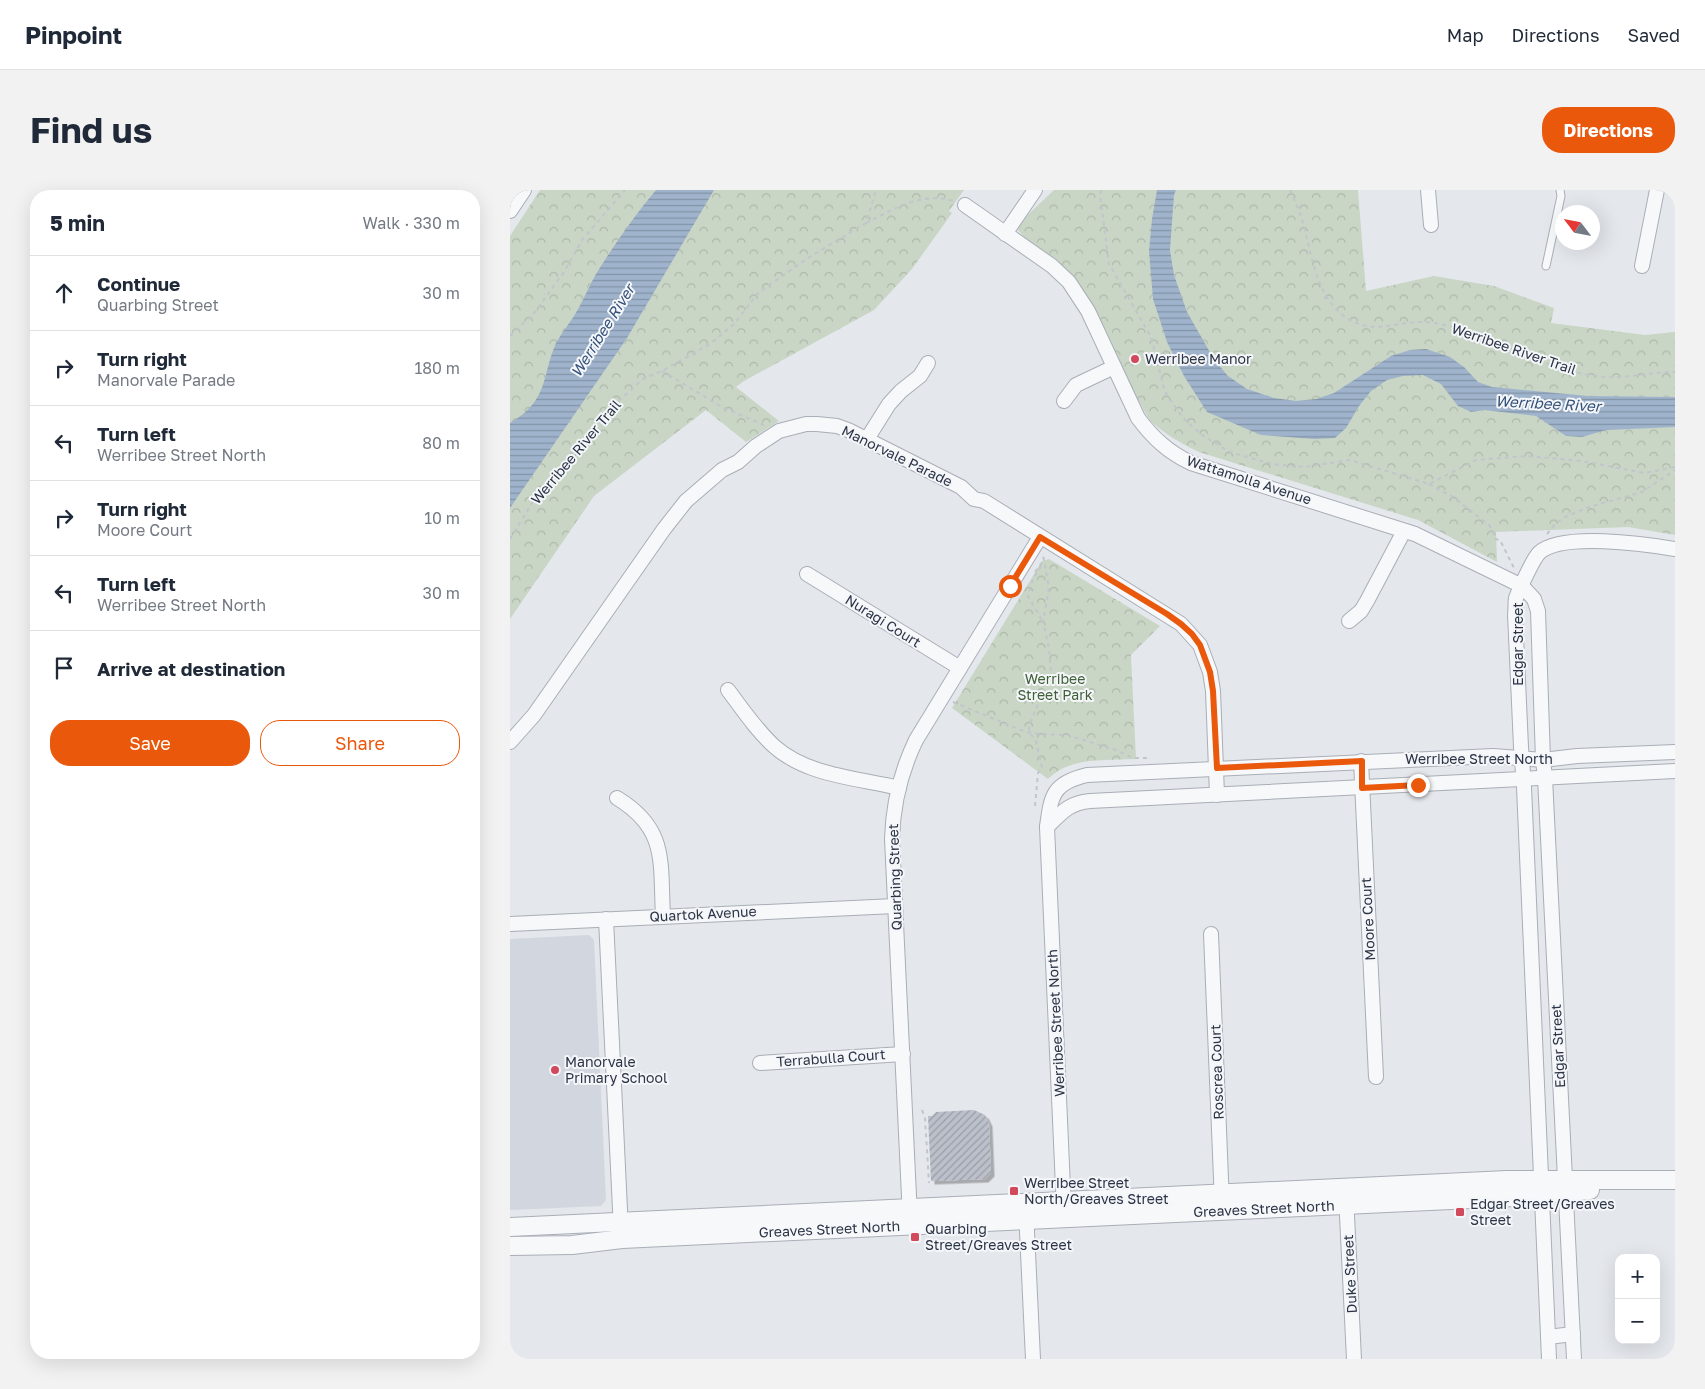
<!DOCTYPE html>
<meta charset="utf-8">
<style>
:root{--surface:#fff;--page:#f2f2f3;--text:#1f2937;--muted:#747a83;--line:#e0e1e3;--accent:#ea580c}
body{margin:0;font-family:"Golos Text",sans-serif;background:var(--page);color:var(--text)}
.controls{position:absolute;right:15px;bottom:15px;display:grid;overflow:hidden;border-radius:10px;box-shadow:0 5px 20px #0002}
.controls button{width:45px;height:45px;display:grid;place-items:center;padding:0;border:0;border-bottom:1px solid var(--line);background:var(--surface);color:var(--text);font:25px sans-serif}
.compass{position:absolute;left:1045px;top:15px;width:45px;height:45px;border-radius:50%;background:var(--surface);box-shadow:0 5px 20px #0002;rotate:302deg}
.stop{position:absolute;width:15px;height:15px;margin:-11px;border:4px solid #ea580c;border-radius:50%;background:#fff}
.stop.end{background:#ea580c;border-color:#fff;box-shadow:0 1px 5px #0008}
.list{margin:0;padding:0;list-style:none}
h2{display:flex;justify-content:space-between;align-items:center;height:65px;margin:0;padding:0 20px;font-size:21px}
h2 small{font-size:16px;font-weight:400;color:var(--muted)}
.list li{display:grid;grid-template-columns:32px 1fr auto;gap:15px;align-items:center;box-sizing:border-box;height:75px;padding:0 20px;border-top:1px solid var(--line)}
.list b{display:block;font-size:19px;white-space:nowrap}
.list p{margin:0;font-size:16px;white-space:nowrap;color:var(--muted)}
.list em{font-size:16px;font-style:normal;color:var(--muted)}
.actions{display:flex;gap:10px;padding:15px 20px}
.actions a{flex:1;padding:11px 0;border:1px solid var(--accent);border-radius:20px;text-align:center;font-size:18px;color:var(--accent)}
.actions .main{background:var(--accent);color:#fff}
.icon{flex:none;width:28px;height:28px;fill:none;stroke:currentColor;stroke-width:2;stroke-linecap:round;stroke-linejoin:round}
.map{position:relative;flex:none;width:1165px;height:1169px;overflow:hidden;border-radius:20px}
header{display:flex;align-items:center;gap:30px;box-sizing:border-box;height:70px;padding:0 25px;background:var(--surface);border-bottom:1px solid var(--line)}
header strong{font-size:24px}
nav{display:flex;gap:28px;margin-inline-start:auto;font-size:18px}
.intro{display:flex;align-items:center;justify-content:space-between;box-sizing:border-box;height:120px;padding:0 30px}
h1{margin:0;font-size:35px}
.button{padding:12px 22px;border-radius:20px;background:var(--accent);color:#fff;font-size:18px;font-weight:700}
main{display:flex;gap:30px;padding:0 30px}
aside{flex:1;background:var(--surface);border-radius:20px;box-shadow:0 5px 20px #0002}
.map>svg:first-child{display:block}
.built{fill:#d2d6de}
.park{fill:url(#park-crowns)}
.water{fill:url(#water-rules)}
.building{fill:url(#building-hatch);filter:url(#shadow)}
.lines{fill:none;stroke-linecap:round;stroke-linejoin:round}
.service-casing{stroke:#a9aeb7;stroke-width:9}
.minor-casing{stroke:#a9aeb7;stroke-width:16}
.tertiary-casing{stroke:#a9aeb7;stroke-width:20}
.path{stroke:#c2c5cb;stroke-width:2;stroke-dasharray:4 4;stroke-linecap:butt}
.service{stroke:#f7f8fa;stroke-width:7}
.minor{stroke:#f7f8fa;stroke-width:14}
.tertiary{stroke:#f7f8fa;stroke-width:18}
.route{stroke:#ea580c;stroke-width:6}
.poi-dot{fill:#d1495b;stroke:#f4f6f9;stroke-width:2}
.labels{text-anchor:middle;stroke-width:4;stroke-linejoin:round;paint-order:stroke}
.street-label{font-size:14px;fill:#2b3445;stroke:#f4f6f9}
.poi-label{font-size:14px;fill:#2b3445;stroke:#f4f6f9;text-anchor:start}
.park-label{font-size:14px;fill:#3f6138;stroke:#f4f6f9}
.water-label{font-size:15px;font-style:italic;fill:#34527a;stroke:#f4f6f9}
</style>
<header>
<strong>Pinpoint</strong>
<nav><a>Map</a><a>Directions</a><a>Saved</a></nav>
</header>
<div class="intro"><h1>Find us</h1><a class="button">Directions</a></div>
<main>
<aside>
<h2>5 min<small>Walk · 330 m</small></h2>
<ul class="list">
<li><svg class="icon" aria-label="ahead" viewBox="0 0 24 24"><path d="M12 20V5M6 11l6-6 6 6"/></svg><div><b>Continue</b><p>Quarbing Street</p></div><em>30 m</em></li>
<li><svg class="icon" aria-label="right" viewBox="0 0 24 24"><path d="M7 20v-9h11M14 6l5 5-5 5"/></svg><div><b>Turn right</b><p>Manorvale Parade</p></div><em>180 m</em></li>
<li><svg class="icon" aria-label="left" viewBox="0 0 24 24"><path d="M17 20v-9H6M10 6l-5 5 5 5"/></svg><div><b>Turn left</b><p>Werribee Street North</p></div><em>80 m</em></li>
<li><svg class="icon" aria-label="right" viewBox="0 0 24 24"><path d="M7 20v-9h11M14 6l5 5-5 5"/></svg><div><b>Turn right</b><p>Moore Court</p></div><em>10 m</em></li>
<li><svg class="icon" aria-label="left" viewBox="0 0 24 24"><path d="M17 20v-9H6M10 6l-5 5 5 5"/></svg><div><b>Turn left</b><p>Werribee Street North</p></div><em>30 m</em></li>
<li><svg class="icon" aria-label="arrive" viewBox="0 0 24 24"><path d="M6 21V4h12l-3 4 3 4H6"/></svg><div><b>Arrive at destination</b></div></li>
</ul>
<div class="actions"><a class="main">Save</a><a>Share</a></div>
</aside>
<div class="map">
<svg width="1165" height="1169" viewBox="0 0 1165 1169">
<defs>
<pattern id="park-crowns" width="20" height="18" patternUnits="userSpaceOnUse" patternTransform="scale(1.25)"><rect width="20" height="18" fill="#c9d6c5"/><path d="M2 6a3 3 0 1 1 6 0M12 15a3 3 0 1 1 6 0" fill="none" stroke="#adb8ab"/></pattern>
<pattern id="water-rules" width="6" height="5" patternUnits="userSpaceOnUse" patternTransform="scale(1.25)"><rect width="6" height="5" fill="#9fb4cc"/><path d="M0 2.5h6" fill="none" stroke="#8293a7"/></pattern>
<pattern id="building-hatch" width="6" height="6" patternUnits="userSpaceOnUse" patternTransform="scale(1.25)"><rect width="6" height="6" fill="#bbc0ca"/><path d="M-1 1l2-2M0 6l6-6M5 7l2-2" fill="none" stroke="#989da6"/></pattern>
<filter id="shadow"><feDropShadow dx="3.5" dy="3.5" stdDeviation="0" flood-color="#0004"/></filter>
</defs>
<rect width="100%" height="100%" fill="#e4e7ec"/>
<polygon class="built" points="79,745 84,750 96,1010 91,1016 0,1020 0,749"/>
<g class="park">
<polygon points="30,0 454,0 439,21 442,23 402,79 364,120 234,191 226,197 269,231 236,252 196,220 84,306 0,429 0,46"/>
<path d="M544,0H848L856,101L924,86L984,96L1044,118L1041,133L1135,145L1165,142V345L1118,337L986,342L987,372L908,330L689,262C674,255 651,242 640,230C634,223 632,213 625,207L586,122L576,104L552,76L514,47L508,40L510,32Z"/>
<path d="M539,369L650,436L621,465L626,569C596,571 561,566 538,589L442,518L532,371Z"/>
</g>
<g class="water">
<path d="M146,0H204L117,148L0,318V233C39,210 31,188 46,153C52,142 61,132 67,121C74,109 79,96 86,84C104,55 124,26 146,0Z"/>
<polygon points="647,0 666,0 664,5 660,60 664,85 677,122 705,171 718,186 737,199 764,208 786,211 806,209 824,203 881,166 900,160 916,159 940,167 954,177 968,192 982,197 1078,206 1165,207 1165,237 1096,240 1072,247 1056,246 1026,226 974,220 961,222 948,216 931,194 913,185 893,186 877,190 861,201 849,216 836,238 825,248 805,249 751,245 697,222 674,186 657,152 643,109 639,61 642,29"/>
</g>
<polygon class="building" points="464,920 475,925 479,933 481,983 475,989 421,991 418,926 422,926 426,922"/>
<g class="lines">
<defs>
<polyline id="service" points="1036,76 1051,6 1050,0"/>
<g id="minor">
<polyline points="918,0 921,35"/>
<path d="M455,15L542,76L559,92L578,121L628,228C643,248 658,262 681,273L905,344L1012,396L1024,409L1028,421L1033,570L1035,588L1064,1169"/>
<polyline points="0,21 14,0"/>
<polyline points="495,44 525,0"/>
<polyline points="1132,76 1147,0"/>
<polyline points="554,211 566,195 604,177"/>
<polyline points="357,249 379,214 391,201 410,186 418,173"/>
<polyline points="297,384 450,478"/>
<polyline points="839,431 851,421 857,411 894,341"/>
<path d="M218,500C233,520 247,541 265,557C298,586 348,588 389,598"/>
<polyline points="0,552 24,525 154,339 176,311 212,280 228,272 246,256 269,241 296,234 307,234 327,236 338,240 451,297 464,309 474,311 671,434 690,455 700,482 703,501 707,605"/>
<polyline points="851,571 866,887"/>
<path d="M107,608C158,639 150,672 153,726"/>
<path d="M537,637C552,622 559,613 580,611L1165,581"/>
<polyline points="96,729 111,1040"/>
<polyline points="0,734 385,716"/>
<polyline points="701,744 712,1013"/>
<polyline points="250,873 393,864"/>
<polyline points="836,1005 844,1169"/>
<polyline points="516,1020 523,1169"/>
<path d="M554,1020L537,637C541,605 543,593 577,585L983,566L1033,570L1067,566L1165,562"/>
<path d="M400,1027L382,649C383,614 391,581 406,550L530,347"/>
<polyline points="1038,1147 1063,1144"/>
<path d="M1039,1169L1014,597L1011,557L1005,424C1006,419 1005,413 1006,408C1009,400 1023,369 1029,363C1051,342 1135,354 1165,359"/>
</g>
<g id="tertiary">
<polyline points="0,1037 997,990 1165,990"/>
<path id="s1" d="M0,1056L62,1055L112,1049L1005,1007L1080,1000"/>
</g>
</defs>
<use href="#service" class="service-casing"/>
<use href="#minor" class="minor-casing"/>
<use href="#tertiary" class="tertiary-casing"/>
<g class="path">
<polyline points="591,0 590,4 599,74 641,147 655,202 673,228 692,245 720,262 762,274 794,277 840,270 919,294 966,270 1017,266 1071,271 1135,283 1165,277"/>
<path d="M780,0C783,7 786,14 789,21C801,53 802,97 829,122C863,151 888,127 924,133C977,141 1022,174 1074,184C1085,186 1098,188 1108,187C1127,186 1146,182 1165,182"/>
<path d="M356,33C383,20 411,1 443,11"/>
<polyline points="0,146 25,122 54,82 72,50 115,0"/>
<polyline points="152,181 212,217 254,235"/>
<polyline points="919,294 943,307 979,335 983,341 985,349 990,350 1004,378"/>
<polyline points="1037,344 1046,333 1055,327 1079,317 1132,302 1165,280"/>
<polyline points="0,349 22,313 58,267 103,216 133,189 152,181 200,154 224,134 248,103 298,68 356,33 366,0"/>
<polyline points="531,376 523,389 518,406 533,432"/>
<polyline points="525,382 534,370"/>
<polyline points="443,512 516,542 528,544 557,545 603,559 623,568 638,568"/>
<polyline points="525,616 528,583 532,578 526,551 519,542 519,536 541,482 539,458 533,432 539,398 533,365"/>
<polyline points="412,920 415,928 419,993"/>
</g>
<use href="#service" class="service"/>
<use href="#minor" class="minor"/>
<use href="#tertiary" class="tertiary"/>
</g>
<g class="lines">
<polyline class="route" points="500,396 530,347 657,424 671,434 682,444 690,455 700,482 703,501 707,578 852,571 852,598 908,595"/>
</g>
<g class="poi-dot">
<circle cx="625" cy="169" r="5"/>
<circle cx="45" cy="880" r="5"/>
<rect x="499" y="996" width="10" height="10" rx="2.5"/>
<rect x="945" y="1017" width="10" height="10" rx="2.5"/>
<rect x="400" y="1042" width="10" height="10" rx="2.5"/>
</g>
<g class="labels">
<g class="street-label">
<text transform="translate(1004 159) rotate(19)" y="5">Werribee River Trail</text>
<text transform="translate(66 262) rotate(-50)" y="5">Werribee River Trail</text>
<text transform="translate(387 266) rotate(26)" y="5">Manorvale Parade</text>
<text transform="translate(739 290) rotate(18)" y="5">Wattamolla Avenue</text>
<text transform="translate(373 431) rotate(32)" y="5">Nuragi Court</text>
<text transform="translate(1008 454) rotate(-90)" y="5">Edgar Street</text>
<text x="969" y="574">Werribee Street North</text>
<text transform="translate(385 687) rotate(-92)" y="5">Quarbing Street</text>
<text transform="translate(193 724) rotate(-3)" y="5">Quartok Avenue</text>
<text transform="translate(858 729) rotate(-93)" y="5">Moore Court</text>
<text transform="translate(546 833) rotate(-93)" y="5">Werribee Street North</text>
<text transform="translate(1048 856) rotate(-93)" y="5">Edgar Street</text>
<text transform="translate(321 868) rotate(-4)" y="5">Terrabulla Court</text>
<text transform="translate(707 882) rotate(-92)" y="5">Roscrea Court</text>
<text dy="5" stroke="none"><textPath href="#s1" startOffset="755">Greaves Street North</textPath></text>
<text dy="5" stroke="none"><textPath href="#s1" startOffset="320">Greaves Street North</textPath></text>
<text transform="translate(840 1084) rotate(-93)" y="5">Duke Street</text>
</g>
<g class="poi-label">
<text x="635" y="174">Werribee Manor</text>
<text x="55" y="877">Manorvale<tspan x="55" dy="16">Primary School</tspan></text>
<text x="514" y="998">Werribee Street<tspan x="514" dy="16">North/Greaves Street</tspan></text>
<text x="960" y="1019">Edgar Street/Greaves<tspan x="960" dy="16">Street</tspan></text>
<text x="415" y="1044">Quarbing<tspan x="415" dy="16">Street/Greaves Street</tspan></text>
</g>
<g class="park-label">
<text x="545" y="494">Werribee<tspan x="545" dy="16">Street Park</tspan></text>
</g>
<g class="water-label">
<text transform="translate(93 141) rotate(-58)" y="5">Werribee River</text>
<text transform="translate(1038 214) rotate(3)" y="5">Werribee River</text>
</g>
</g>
</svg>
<div class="controls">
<button>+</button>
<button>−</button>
</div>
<svg class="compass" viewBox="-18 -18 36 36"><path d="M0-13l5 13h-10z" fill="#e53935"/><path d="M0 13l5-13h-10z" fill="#747a83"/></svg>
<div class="stop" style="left:500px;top:396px"></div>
<div class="stop end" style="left:908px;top:595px"></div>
</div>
</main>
